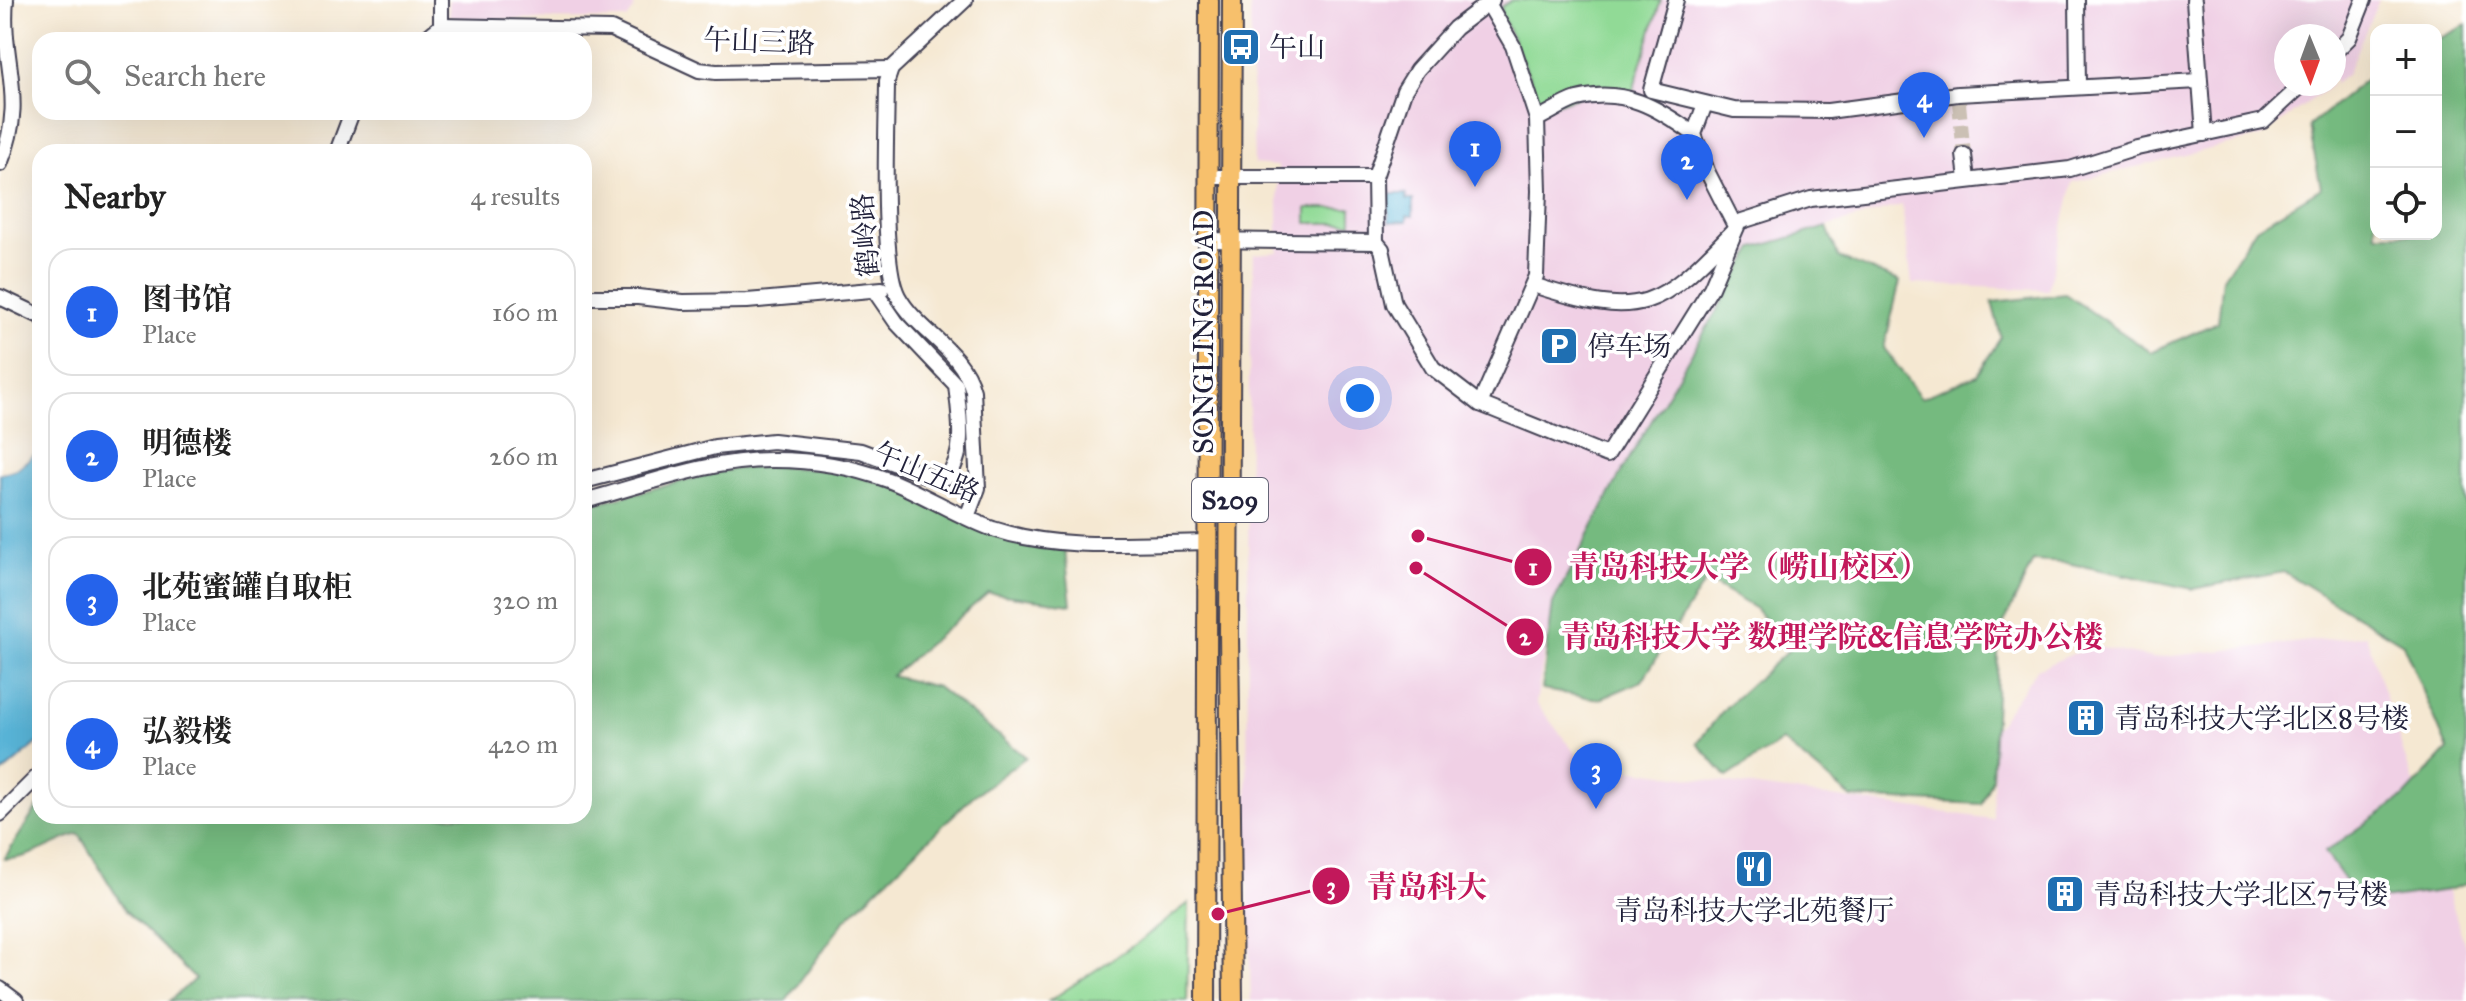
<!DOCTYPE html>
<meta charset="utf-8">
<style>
:root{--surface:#fff;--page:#f2f2f2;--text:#222;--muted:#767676;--line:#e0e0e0;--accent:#2563eb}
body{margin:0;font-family:"IM FELL Great Primer","Noto Serif SC",serif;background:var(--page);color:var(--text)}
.controls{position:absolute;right:24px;top:24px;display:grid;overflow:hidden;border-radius:16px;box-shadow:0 8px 32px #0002}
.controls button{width:72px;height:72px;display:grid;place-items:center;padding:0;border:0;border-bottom:2px solid var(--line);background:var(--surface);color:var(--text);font:40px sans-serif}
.compass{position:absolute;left:2274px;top:24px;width:72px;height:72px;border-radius:50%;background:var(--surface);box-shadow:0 8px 32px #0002;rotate:179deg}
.you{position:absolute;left:1360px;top:398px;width:28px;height:28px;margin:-20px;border:6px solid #fff;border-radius:50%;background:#1a73e8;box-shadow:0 0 0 12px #1a73e833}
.badge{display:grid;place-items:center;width:52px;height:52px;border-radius:50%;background:var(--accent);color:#fff;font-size:26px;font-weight:700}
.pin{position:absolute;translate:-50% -66px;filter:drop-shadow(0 2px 4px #0008)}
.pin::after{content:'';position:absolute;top:42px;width:28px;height:24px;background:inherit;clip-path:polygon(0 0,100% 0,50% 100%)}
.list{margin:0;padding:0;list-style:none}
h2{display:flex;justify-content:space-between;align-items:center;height:104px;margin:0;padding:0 32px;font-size:34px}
h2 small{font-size:26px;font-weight:400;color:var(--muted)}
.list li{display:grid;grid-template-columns:52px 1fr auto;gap:24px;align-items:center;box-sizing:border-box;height:128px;margin:0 16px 16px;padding:0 16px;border:2px solid var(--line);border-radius:24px}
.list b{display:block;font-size:30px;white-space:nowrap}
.list p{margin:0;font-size:26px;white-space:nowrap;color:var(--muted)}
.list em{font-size:26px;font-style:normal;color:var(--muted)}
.icon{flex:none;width:44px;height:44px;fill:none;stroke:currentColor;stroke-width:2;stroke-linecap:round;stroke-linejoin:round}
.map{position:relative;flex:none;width:2466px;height:1001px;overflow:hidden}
.search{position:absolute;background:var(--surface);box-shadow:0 8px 32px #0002;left:32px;top:32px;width:560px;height:88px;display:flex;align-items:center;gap:20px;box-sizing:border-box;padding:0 28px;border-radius:24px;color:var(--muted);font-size:30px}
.panel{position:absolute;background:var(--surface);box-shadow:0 8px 32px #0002;left:32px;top:144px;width:560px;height:680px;border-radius:24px}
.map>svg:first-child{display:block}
.built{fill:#f0d0e5}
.green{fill:#91da96;stroke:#5a7e68;stroke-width:2}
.forest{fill:#74ba7f;stroke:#4b6e5d;stroke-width:2}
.water{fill:#59b4d7;stroke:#3e6b89;stroke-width:2}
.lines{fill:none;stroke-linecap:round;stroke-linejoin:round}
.minor-tunnel{stroke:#cbc0b4;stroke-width:14;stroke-dasharray:14 7;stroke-linecap:butt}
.minor-casing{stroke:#424052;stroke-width:18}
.major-casing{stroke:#424052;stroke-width:22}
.minor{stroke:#fff;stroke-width:14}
.major{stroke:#f7c06c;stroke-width:18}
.labels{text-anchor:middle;stroke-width:7;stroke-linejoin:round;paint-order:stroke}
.shield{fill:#fff;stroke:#646476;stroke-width:2}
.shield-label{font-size:26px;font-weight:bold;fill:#22223b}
.street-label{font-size:28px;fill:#22223b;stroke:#fff}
.poi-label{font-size:28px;fill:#22223b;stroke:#fff;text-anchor:start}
.leader{fill:none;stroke:#c2185b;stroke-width:3}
.callout-dot{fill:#c2185b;stroke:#fff;stroke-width:3}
.mark-label{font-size:24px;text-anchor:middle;font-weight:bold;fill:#fff}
.callout-label{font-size:30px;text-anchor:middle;font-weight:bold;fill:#c2185b;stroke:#fff;stroke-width:7;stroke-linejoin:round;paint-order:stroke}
</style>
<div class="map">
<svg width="2466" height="1001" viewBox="0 0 2466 1001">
<rect width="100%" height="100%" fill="#fff"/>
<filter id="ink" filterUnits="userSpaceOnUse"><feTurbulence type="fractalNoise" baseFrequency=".0125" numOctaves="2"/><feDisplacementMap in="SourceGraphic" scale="16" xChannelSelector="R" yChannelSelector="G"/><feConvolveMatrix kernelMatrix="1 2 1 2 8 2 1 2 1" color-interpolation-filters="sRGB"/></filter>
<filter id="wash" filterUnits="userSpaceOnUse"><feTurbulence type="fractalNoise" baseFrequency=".006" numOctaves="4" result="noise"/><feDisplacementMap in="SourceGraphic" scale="32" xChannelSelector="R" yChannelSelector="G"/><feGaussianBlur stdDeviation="1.8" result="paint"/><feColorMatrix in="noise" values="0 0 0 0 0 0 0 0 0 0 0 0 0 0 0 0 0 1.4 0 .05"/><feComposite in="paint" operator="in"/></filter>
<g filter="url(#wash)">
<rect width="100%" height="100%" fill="#f5e8d2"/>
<g class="built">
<polygon points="449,0 634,0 634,9 627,19 456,20 449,15"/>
<polygon points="1250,0 2379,0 2346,75 2334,84 2334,36 2286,36 2286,84 2333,84 2260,137 2073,182 2048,290 1912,284 1902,205 1754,248 1623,469 1553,603 1536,703 1583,763 1993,819 1994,730 2037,669 2092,646 2153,658 2366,635 2466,949 2466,1001 1251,1001 1247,849 1249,372 1254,254 1278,252 1278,166 1254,164"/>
</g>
<g class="green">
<polygon points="1512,0 1661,0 1633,91 1604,88 1543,108 1503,17 1501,7"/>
<rect x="1307" y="208" width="45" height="15"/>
<polygon points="1189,903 1187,1001 1049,1001 1141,940"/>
</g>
<g class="forest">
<polygon points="2466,25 2466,884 2448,890 2361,902 2325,852 2404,797 2448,750 2403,644 2284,572 2193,589 2067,563 2033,561 1999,634 1992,778 1981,804 1852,798 1782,741 1727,777 1697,743 1726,707 1789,650 1756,609 1706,580 1642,681 1600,699 1542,690 1553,603 1623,469 1754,248 1827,227 1839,258 1900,281 1884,348 1921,398 1977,375 2001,337 1992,302 2065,294 2151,352 2218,322 2223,278 2256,228 2321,188 2309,126 2376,71 2376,234 2436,234 2436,40"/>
<path d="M778,466L842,472L896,487L1018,541L1065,550L1071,604L988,593L891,676L937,687L1026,757L972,797L845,920L786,1001H169L195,979L126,911L79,834C54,841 31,860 4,859L40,803V816H584V506L732,469Z"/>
</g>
<g class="water">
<polygon points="1388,194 1406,194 1407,200 1413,200 1413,216 1407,216 1407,221 1389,222"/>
<polygon points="40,450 40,741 0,775 0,474 17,469"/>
</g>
</g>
<g filter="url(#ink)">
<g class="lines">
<polyline class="minor-tunnel" points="1959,103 1964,155"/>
<defs>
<g id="minor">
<path d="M965,0L891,69L887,81C887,124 880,263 898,296C917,331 962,349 973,391L978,488L967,517"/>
<polyline points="1492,0 1455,28 1417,70 1404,91 1375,177 1376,242 1382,249 1394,304 1433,368 1480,404 1607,455 1711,288 1739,222 1811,199 2070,169 2137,148 2263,121 2303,84"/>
<polyline points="1676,0 1651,90 1734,110 1828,111 1958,94 2199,81"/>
<polyline points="2077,0 2078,86"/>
<polyline points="2194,0 2204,134"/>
<polyline points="441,26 611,29 699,70 716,72 891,69"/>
<polyline points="424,40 441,26 441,0"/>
<polyline points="2334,53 2349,38 2364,0"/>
<path d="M1537,119C1550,113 1564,103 1577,99C1624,87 1658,108 1694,134"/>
<polyline points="337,152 352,112"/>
<polyline points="1964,155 1967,179"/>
<path d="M0,164C28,97 0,62 6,0"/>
<polyline points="1208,177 1375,177"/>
<polyline points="1207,240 1376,242"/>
<path d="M1533,285C1644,321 1658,309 1736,228L1707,171L1694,134L1705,104"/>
<polyline points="0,297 40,316"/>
<polyline points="584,297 638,297 683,302 747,301 882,289"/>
<polyline points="1480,404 1536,276 1539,191 1537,119 1513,46 1488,3"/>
<path d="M584,481L715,447L773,441L861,451L933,478L947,477C967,454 959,413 956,385L896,322L874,290"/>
<path d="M584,501C645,485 710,459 774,460C812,460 853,467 888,480C924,494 957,516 993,529C1060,551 1136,543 1205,542"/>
<polyline points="0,814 40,774"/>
<polyline points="0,989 16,1001"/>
</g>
<g id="major">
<polyline points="1232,0 1229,632 1233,1001"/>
<polyline points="1206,1001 1209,0"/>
</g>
</defs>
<use href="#minor" class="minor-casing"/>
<use href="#major" class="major-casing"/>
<use href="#minor" class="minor"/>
<use href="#major" class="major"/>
</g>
</g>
<defs>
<symbol id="bus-square" viewBox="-11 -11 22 22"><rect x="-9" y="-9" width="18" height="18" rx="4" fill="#1f6fb2" stroke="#fff"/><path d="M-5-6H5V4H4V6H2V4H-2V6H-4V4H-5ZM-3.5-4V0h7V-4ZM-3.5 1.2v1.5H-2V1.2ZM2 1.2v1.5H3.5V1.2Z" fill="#fff"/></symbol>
<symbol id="parking-square" viewBox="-11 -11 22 22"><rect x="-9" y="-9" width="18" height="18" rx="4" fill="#1f6fb2" stroke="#fff"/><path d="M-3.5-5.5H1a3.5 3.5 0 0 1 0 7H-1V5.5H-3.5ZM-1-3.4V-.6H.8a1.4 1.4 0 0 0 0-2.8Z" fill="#fff"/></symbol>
<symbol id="building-square" viewBox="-11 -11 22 22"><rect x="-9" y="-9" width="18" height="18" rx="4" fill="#1f6fb2" stroke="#fff"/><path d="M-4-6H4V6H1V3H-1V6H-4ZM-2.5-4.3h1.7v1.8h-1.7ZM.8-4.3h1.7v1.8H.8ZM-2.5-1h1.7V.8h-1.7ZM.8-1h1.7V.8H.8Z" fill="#fff"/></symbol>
<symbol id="restaurant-square" viewBox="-11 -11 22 22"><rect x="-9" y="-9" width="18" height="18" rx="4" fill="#1f6fb2" stroke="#fff"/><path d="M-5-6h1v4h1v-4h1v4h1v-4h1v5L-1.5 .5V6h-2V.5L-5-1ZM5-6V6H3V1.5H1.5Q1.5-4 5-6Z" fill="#fff"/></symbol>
</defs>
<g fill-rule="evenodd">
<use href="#bus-square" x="1219" y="25" width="44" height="44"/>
<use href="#parking-square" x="1537" y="324" width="44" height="44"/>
<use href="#building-square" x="2064" y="696" width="44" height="44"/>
<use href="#restaurant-square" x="1732" y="847" width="44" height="44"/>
<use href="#building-square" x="2043" y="872" width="44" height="44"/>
</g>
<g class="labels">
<rect class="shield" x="1192" y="478" width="76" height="44" rx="6"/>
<g class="shield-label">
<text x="1230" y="509">S209</text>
</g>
<g class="street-label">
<text transform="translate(759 41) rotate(2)" y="10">午山三路</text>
<text transform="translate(865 235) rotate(-95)" y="10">鹤岭路</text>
<text transform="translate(1203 332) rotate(-90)" y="10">SONGLING ROAD</text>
<text transform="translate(927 472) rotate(23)" y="10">午山五路</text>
</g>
<g class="poi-label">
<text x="1269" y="57">午山</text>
<text x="1587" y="356">停车场</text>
<text x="2114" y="728">青岛科技大学北区8号楼</text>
<text x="2093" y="904">青岛科技大学北区7号楼</text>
<text x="1754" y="920" text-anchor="middle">青岛科技大学北苑餐厅</text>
</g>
</g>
<path class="leader" d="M1418 536L1533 567M1416 568L1525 637M1218 914L1331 886"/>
<g class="callout-dot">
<circle cx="1418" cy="536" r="8"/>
<circle cx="1416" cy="568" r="8"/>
<circle cx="1218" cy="914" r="8"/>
<circle cx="1533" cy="567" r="20"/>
<circle cx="1525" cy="637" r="20"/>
<circle cx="1331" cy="886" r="20"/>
</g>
<g class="mark-label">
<text x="1533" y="575">1</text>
<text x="1525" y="645">2</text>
<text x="1331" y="894">3</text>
</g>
<g class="callout-label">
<text x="1749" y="577">青岛科技大学（崂山校区）</text>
<text x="1832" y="647">青岛科技大学 数理学院&amp;信息学院办公楼</text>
<text x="1427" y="897">青岛科大</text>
</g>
</svg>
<div class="controls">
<button>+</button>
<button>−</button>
<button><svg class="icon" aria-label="locate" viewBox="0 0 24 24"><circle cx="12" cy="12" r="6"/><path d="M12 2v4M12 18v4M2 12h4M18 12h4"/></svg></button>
</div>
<svg class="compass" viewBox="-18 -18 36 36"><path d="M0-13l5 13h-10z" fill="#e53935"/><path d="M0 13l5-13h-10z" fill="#767676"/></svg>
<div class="you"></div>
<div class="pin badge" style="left:1475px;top:187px">1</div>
<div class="pin badge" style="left:1687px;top:200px">2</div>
<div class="pin badge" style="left:1596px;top:809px">3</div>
<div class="pin badge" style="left:1924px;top:138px">4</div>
<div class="search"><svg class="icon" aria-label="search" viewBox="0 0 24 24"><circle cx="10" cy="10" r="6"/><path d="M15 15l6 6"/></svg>Search here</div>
<section class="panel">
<h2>Nearby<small>4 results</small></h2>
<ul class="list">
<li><span class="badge">1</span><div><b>图书馆</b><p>Place</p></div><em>160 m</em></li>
<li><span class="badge">2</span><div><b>明德楼</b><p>Place</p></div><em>260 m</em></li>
<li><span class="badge">3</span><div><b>北苑蜜罐自取柜</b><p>Place</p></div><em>320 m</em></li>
<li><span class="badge">4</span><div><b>弘毅楼</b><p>Place</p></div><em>420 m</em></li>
</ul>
</section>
</div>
